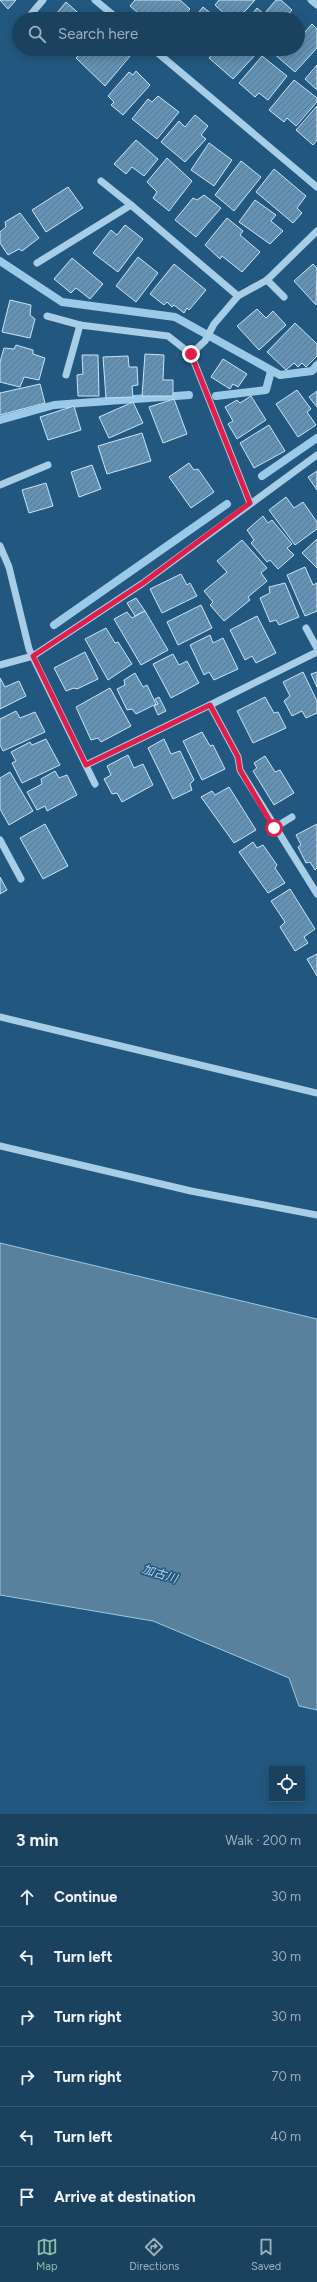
<!DOCTYPE html>
<meta charset="utf-8">
<style>
:root{--surface:#1a425f;--page:#234965;--text:#f1f3f6;--muted:#9fb0bd;--line:#385b74;--accent:#8abfa5}
body{margin:0;font-family:Figtree,"Noto Sans JP",sans-serif;background:var(--page);color:var(--text)}
.controls{position:absolute;right:12px;bottom:12px;display:grid;overflow:hidden;border-radius:0px;box-shadow:0 2px 10px #0003}
.controls button{width:36px;height:36px;display:grid;place-items:center;padding:0;border:0;border-bottom:1px solid var(--line);background:var(--surface);color:var(--text);font:20px sans-serif}
.stop{position:absolute;width:12px;height:12px;margin:-9px;border:3px solid #e11d48;border-radius:50%;background:#fff}
.stop.end{background:#e11d48;border-color:#fff;box-shadow:0 1px 4px #0008}
.list{margin:0;padding:0;list-style:none}
h2{display:flex;justify-content:space-between;align-items:center;height:52px;margin:0;padding:0 16px;font-size:17px}
h2 small{font-size:13px;font-weight:400;color:var(--muted)}
.list li{display:grid;grid-template-columns:26px 1fr auto;gap:12px;align-items:center;box-sizing:border-box;height:60px;padding:0 16px;border-top:1px solid var(--line)}
.list b{display:block;font-size:15px;white-space:nowrap}
.list em{font-size:13px;font-style:normal;color:var(--muted)}
.icon{flex:none;width:22px;height:22px;fill:none;stroke:currentColor;stroke-width:2;stroke-linecap:round;stroke-linejoin:round}
.map{position:relative;flex:none;width:317px;height:1814px;overflow:hidden}
.search{position:absolute;background:var(--surface);box-shadow:0 2px 10px #0003;left:12px;right:12px;top:12px;height:44px;display:flex;align-items:center;gap:10px;box-sizing:border-box;padding:0 14px;border-radius:22px;color:var(--muted);font-size:15px}
.sheet{height:412px;background:var(--surface)}
nav{display:flex;justify-content:space-around;align-items:center;box-sizing:border-box;height:56px;border-top:1px solid var(--line);background:var(--surface);font-size:11px;color:var(--muted)}
nav a{display:grid;justify-items:center;gap:2px}
nav .on{color:var(--accent)}
.map>svg:first-child{display:block}
.water{fill:#59809c;stroke:#9bcae8}
.lines{fill:none;stroke-linecap:round;stroke-linejoin:round}
.stream{stroke:#9bcae8;stroke-width:8}
.building{fill:url(#building-hatch);stroke:#cbe4f5}
.minor{stroke:#a7cde7;stroke-width:7}
.route{stroke:#e11d48;stroke-width:5}
.labels{text-anchor:middle;stroke-width:3;stroke-linejoin:round;paint-order:stroke}
.water-label{font-size:12px;font-style:italic;fill:#b3d6ef;stroke:#22587f}
</style>
<div class="map">
<svg width="317" height="1814" viewBox="0 0 317 1814">
<defs>
<pattern id="building-hatch" width="6" height="6" patternUnits="userSpaceOnUse"><rect width="6" height="6" fill="#6392b4"/><path d="M-1 1l2-2M0 6l6-6M5 7l2-2" fill="none" stroke="#5b7a90"/></pattern>
</defs>
<rect width="100%" height="100%" fill="#22587f"/>
<polygon class="water" points="0,1243 317,1319 317,1710 299,1706 289,1678 153,1621 0,1595"/>
<g class="lines">
<g class="stream">
<polyline points="0,261 62,302 175,317 280,375 312,371 317,365"/>
<polyline points="216,396 266,390 271,371"/>
<polyline points="0,420 54,405 189,395"/>
<polyline points="262,476 317,438"/>
<polyline points="54,625 227,504"/>
</g>
</g>
<g class="building">
<polygon points="0,0 16,0 8,9"/>
<polygon points="135,0 180,0 190,9 181,19 145,19 130,6"/>
<polygon points="219,0 255,0 238,19 230,19 215,5"/>
<polygon points="276,0 281,0 292,10 284,19 248,19 257,8 264,14"/>
<polygon points="66,2 85,19 52,19"/>
<polygon points="203,7 218,19 193,19"/>
<polygon points="312,24 317,29 317,48 295,72 273,53 276,49 298,49 298,30 303,34"/>
<polygon points="84,49 121,49 130,56 105,86 76,58"/>
<polygon points="196,49 211,49 205,56"/>
<polygon points="217,49 252,49 257,53 233,79 209,58"/>
<polygon points="262,56 287,76 268,100 259,93 255,97 239,83"/>
<polygon points="317,65 317,90 305,79"/>
<polygon points="136,71 150,85 123,115 111,105 114,102 108,96 129,72 133,75"/>
<polygon points="294,80 317,98 317,102 296,126 287,118 284,122 269,110"/>
<polygon points="158,96 179,112 157,139 132,119 148,99 152,102"/>
<polygon points="317,106 317,140 313,145 296,130"/>
<polygon points="195,115 208,126 201,135 206,139 185,162 161,142 179,121 185,127"/>
<polygon points="136,140 158,159 144,176 132,167 126,174 114,164"/>
<polygon points="209,143 232,160 214,186 191,170"/>
<polygon points="167,158 192,181 169,211 153,198 157,192 147,182"/>
<polygon points="241,161 261,177 234,211 215,195"/>
<polygon points="274,169 306,196 297,208 302,213 293,223 256,192"/>
<polygon points="68,187 83,208 46,232 32,210"/>
<polygon points="204,195 221,208 196,237 175,220 193,198 197,200"/>
<polygon points="255,200 276,215 271,221 283,231 270,244 239,222"/>
<polygon points="20,213 39,238 22,251 19,249 8,255 0,243 0,232 6,227 5,222"/>
<polygon points="227,218 243,231 240,235 260,252 242,272 222,256 220,259 205,245"/>
<polygon points="125,225 143,239 118,272 93,253 111,230 117,235"/>
<polygon points="138,257 158,273 136,302 116,286"/>
<polygon points="72,258 103,284 90,299 76,288 71,293 54,279"/>
<polygon points="174,264 206,290 189,310 187,308 184,313 174,305 172,307 167,302 164,305 150,294"/>
<polygon points="313,264 317,268 316,305 294,281"/>
<polygon points="10,300 31,305 30,315 35,319 30,338 2,332"/>
<polygon points="257,309 266,318 273,311 286,325 259,350 237,326"/>
<polygon points="295,323 317,344 317,356 306,367 302,363 298,367 294,363 286,370 267,352"/>
<polygon points="16,345 33,350 33,354 45,358 39,380 24,377 20,387 0,382 0,362 4,348 14,349"/>
<polygon points="145,354 164,355 163,380 173,380 173,396 142,396"/>
<polygon points="82,355 98,355 99,396 78,396 77,375 83,374"/>
<polygon points="128,356 129,367 137,367 138,385 132,386 133,397 106,398 103,357"/>
<polygon points="223,359 247,374 238,387 233,384 230,389 211,377"/>
<polygon points="40,384 45,403 0,415 0,393"/>
<polygon points="297,390 311,409 307,412 316,425 298,437 276,404"/>
<polygon points="317,391 317,407 309,397"/>
<polygon points="251,396 266,420 237,439 228,424 233,421 225,407 237,400 240,403"/>
<polygon points="174,399 187,434 163,443 149,407"/>
<polygon points="133,402 143,423 109,438 99,417"/>
<polygon points="74,406 81,430 48,440 40,417"/>
<polygon points="269,425 285,451 254,468 240,443"/>
<polygon points="142,433 151,461 107,474 98,446"/>
<polygon points="189,463 194,470 198,469 214,492 191,508 169,477"/>
<polygon points="92,465 101,489 79,497 71,472"/>
<polygon points="317,471 317,490 308,477"/>
<polygon points="46,483 53,506 29,513 22,490"/>
<polygon points="286,497 294,508 303,502 317,522 317,529 295,545 269,510"/>
<polygon points="263,516 268,523 272,520 292,544 287,548 294,555 278,569 270,560 267,562 251,543 254,540 247,530"/>
<polygon points="317,539 317,568 302,553"/>
<polygon points="242,540 267,568 261,573 267,581 248,597 250,600 224,621 210,605 213,602 204,591 227,572 217,561"/>
<polygon points="305,567 313,585 317,583 317,611 305,616 287,575"/>
<polygon points="181,574 187,585 190,583 197,596 162,613 150,589"/>
<polygon points="285,583 299,617 279,625 276,620 270,622 260,598 270,593 269,587"/>
<polygon points="136,598 145,611 135,616 127,603"/>
<polygon points="201,605 212,628 178,645 167,622"/>
<polygon points="145,611 168,650 141,665 114,619 127,612 132,618"/>
<polygon points="257,616 276,653 256,663 252,656 245,660 230,630"/>
<polygon points="106,628 115,643 118,642 132,664 108,680 85,639"/>
<polygon points="210,635 213,643 223,638 238,669 214,680 209,672 204,675 190,645"/>
<polygon points="85,652 98,679 77,689 74,688 66,691 54,668"/>
<polygon points="173,654 179,665 187,661 199,683 171,698 153,664"/>
<polygon points="303,672 317,701 317,713 306,718 302,711 292,716 284,701 290,696 283,682"/>
<polygon points="317,672 317,687 311,674"/>
<polygon points="135,673 143,687 147,685 156,704 136,714 132,709 127,710 117,689 125,685 124,680"/>
<polygon points="0,678 5,687 19,681 26,696 0,709"/>
<polygon points="110,688 131,726 101,742 98,738 91,740 76,707"/>
<polygon points="159,697 166,711 158,715 154,706 158,704 155,699"/>
<polygon points="265,697 274,713 278,712 286,728 253,743 237,711"/>
<polygon points="16,711 20,718 35,712 45,732 3,751 0,745 0,719"/>
<polygon points="202,732 210,746 213,745 225,769 202,780 183,741"/>
<polygon points="46,739 60,765 22,783 12,763 16,761 11,752 30,742 32,745"/>
<polygon points="164,739 171,754 180,751 194,780 190,784 192,790 173,799 148,748"/>
<polygon points="128,755 134,768 143,764 153,785 122,802 117,793 112,794 104,779 111,775 107,766"/>
<polygon points="265,756 275,772 280,770 294,793 274,805 253,771 257,768 254,763"/>
<polygon points="55,771 59,778 67,775 77,795 47,811 45,806 37,810 27,792 42,784 41,779"/>
<polygon points="10,772 33,811 9,825 0,809 0,778"/>
<polygon points="229,787 256,830 234,843 201,797 212,791 215,795"/>
<polygon points="45,824 68,866 43,879 20,838"/>
<polygon points="317,824 317,868 315,870 310,862 306,863 298,847 301,845 296,835"/>
<polygon points="253,842 257,848 263,845 277,865 275,868 285,883 268,893 239,852"/>
<polygon points="0,877 7,890 0,894"/>
<polygon points="290,889 315,929 304,937 308,943 295,951 280,927 285,922 271,901"/>
<polygon points="317,954 317,976 307,959"/>
</g>
<g class="lines">
<g class="minor">
<polyline points="95,0 118,19"/>
<polyline points="311,0 317,5"/>
<polyline points="32,13 43,0"/>
<polyline points="153,49 317,187"/>
<polyline points="101,181 131,205"/>
<polyline points="37,263 131,205 238,296"/>
<polyline points="267,280 284,297"/>
<polyline points="47,316 80,325"/>
<polyline points="191,354 205,341 214,324 238,296 267,280 317,231"/>
<polyline points="66,375 80,325 168,336 191,354 250,503"/>
<polyline points="0,485 48,465"/>
<polyline points="0,546 9,567 29,649 95,784"/>
<polyline points="306,628 317,648"/>
<polyline points="0,665 33,656 143,583 317,455"/>
<polyline points="210,705 317,652"/>
<polyline points="86,765 210,705 238,757 240,770 317,894"/>
<polyline points="274,828 292,817"/>
<polyline points="0,840 21,879"/>
<polyline points="0,1017 317,1093"/>
<polyline points="0,1146 191,1191 317,1215"/>
</g>
</g>
<g class="lines">
<polyline class="route" points="191,354 250,503 143,583 33,656 86,765 210,705 238,757 240,770 274,828"/>
</g>
<g class="labels">
<g class="water-label">
<text transform="translate(160 1574) rotate(17)" y="4">加古川</text>
</g>
</g>
</svg>
<div class="controls">
<button><svg class="icon" aria-label="locate" viewBox="0 0 24 24"><circle cx="12" cy="12" r="6"/><path d="M12 2v4M12 18v4M2 12h4M18 12h4"/></svg></button>
</div>
<div class="stop" style="left:274px;top:828px"></div>
<div class="stop end" style="left:191px;top:354px"></div>
<div class="search"><svg class="icon" aria-label="search" viewBox="0 0 24 24"><circle cx="10" cy="10" r="6"/><path d="M15 15l6 6"/></svg>Search here</div>
</div>
<section class="sheet">
<h2>3 min<small>Walk · 200 m</small></h2>
<ul class="list">
<li><svg class="icon" aria-label="ahead" viewBox="0 0 24 24"><path d="M12 20V5M6 11l6-6 6 6"/></svg><div><b>Continue</b></div><em>30 m</em></li>
<li><svg class="icon" aria-label="left" viewBox="0 0 24 24"><path d="M17 20v-9H6M10 6l-5 5 5 5"/></svg><div><b>Turn left</b></div><em>30 m</em></li>
<li><svg class="icon" aria-label="right" viewBox="0 0 24 24"><path d="M7 20v-9h11M14 6l5 5-5 5"/></svg><div><b>Turn right</b></div><em>30 m</em></li>
<li><svg class="icon" aria-label="right" viewBox="0 0 24 24"><path d="M7 20v-9h11M14 6l5 5-5 5"/></svg><div><b>Turn right</b></div><em>70 m</em></li>
<li><svg class="icon" aria-label="left" viewBox="0 0 24 24"><path d="M17 20v-9H6M10 6l-5 5 5 5"/></svg><div><b>Turn left</b></div><em>40 m</em></li>
<li><svg class="icon" aria-label="arrive" viewBox="0 0 24 24"><path d="M6 21V4h12l-3 4 3 4H6"/></svg><div><b>Arrive at destination</b></div></li>
</ul>
</section>
<nav>
<a class="on"><svg class="icon" aria-label="map" viewBox="0 0 24 24"><path d="M3 6l6-2 6 2 6-2v14l-6 2-6-2-6 2zM9 4v14M15 6v14"/></svg>Map</a>
<a><svg class="icon" aria-label="directions" viewBox="0 0 24 24"><path d="M12 3l9 9-9 9-9-9zM9 14v-3h6M13 9l2 2-2 2"/></svg>Directions</a>
<a><svg class="icon" aria-label="saved" viewBox="0 0 24 24"><path d="M7 4h10v16l-5-4-5 4z"/></svg>Saved</a>
</nav>
